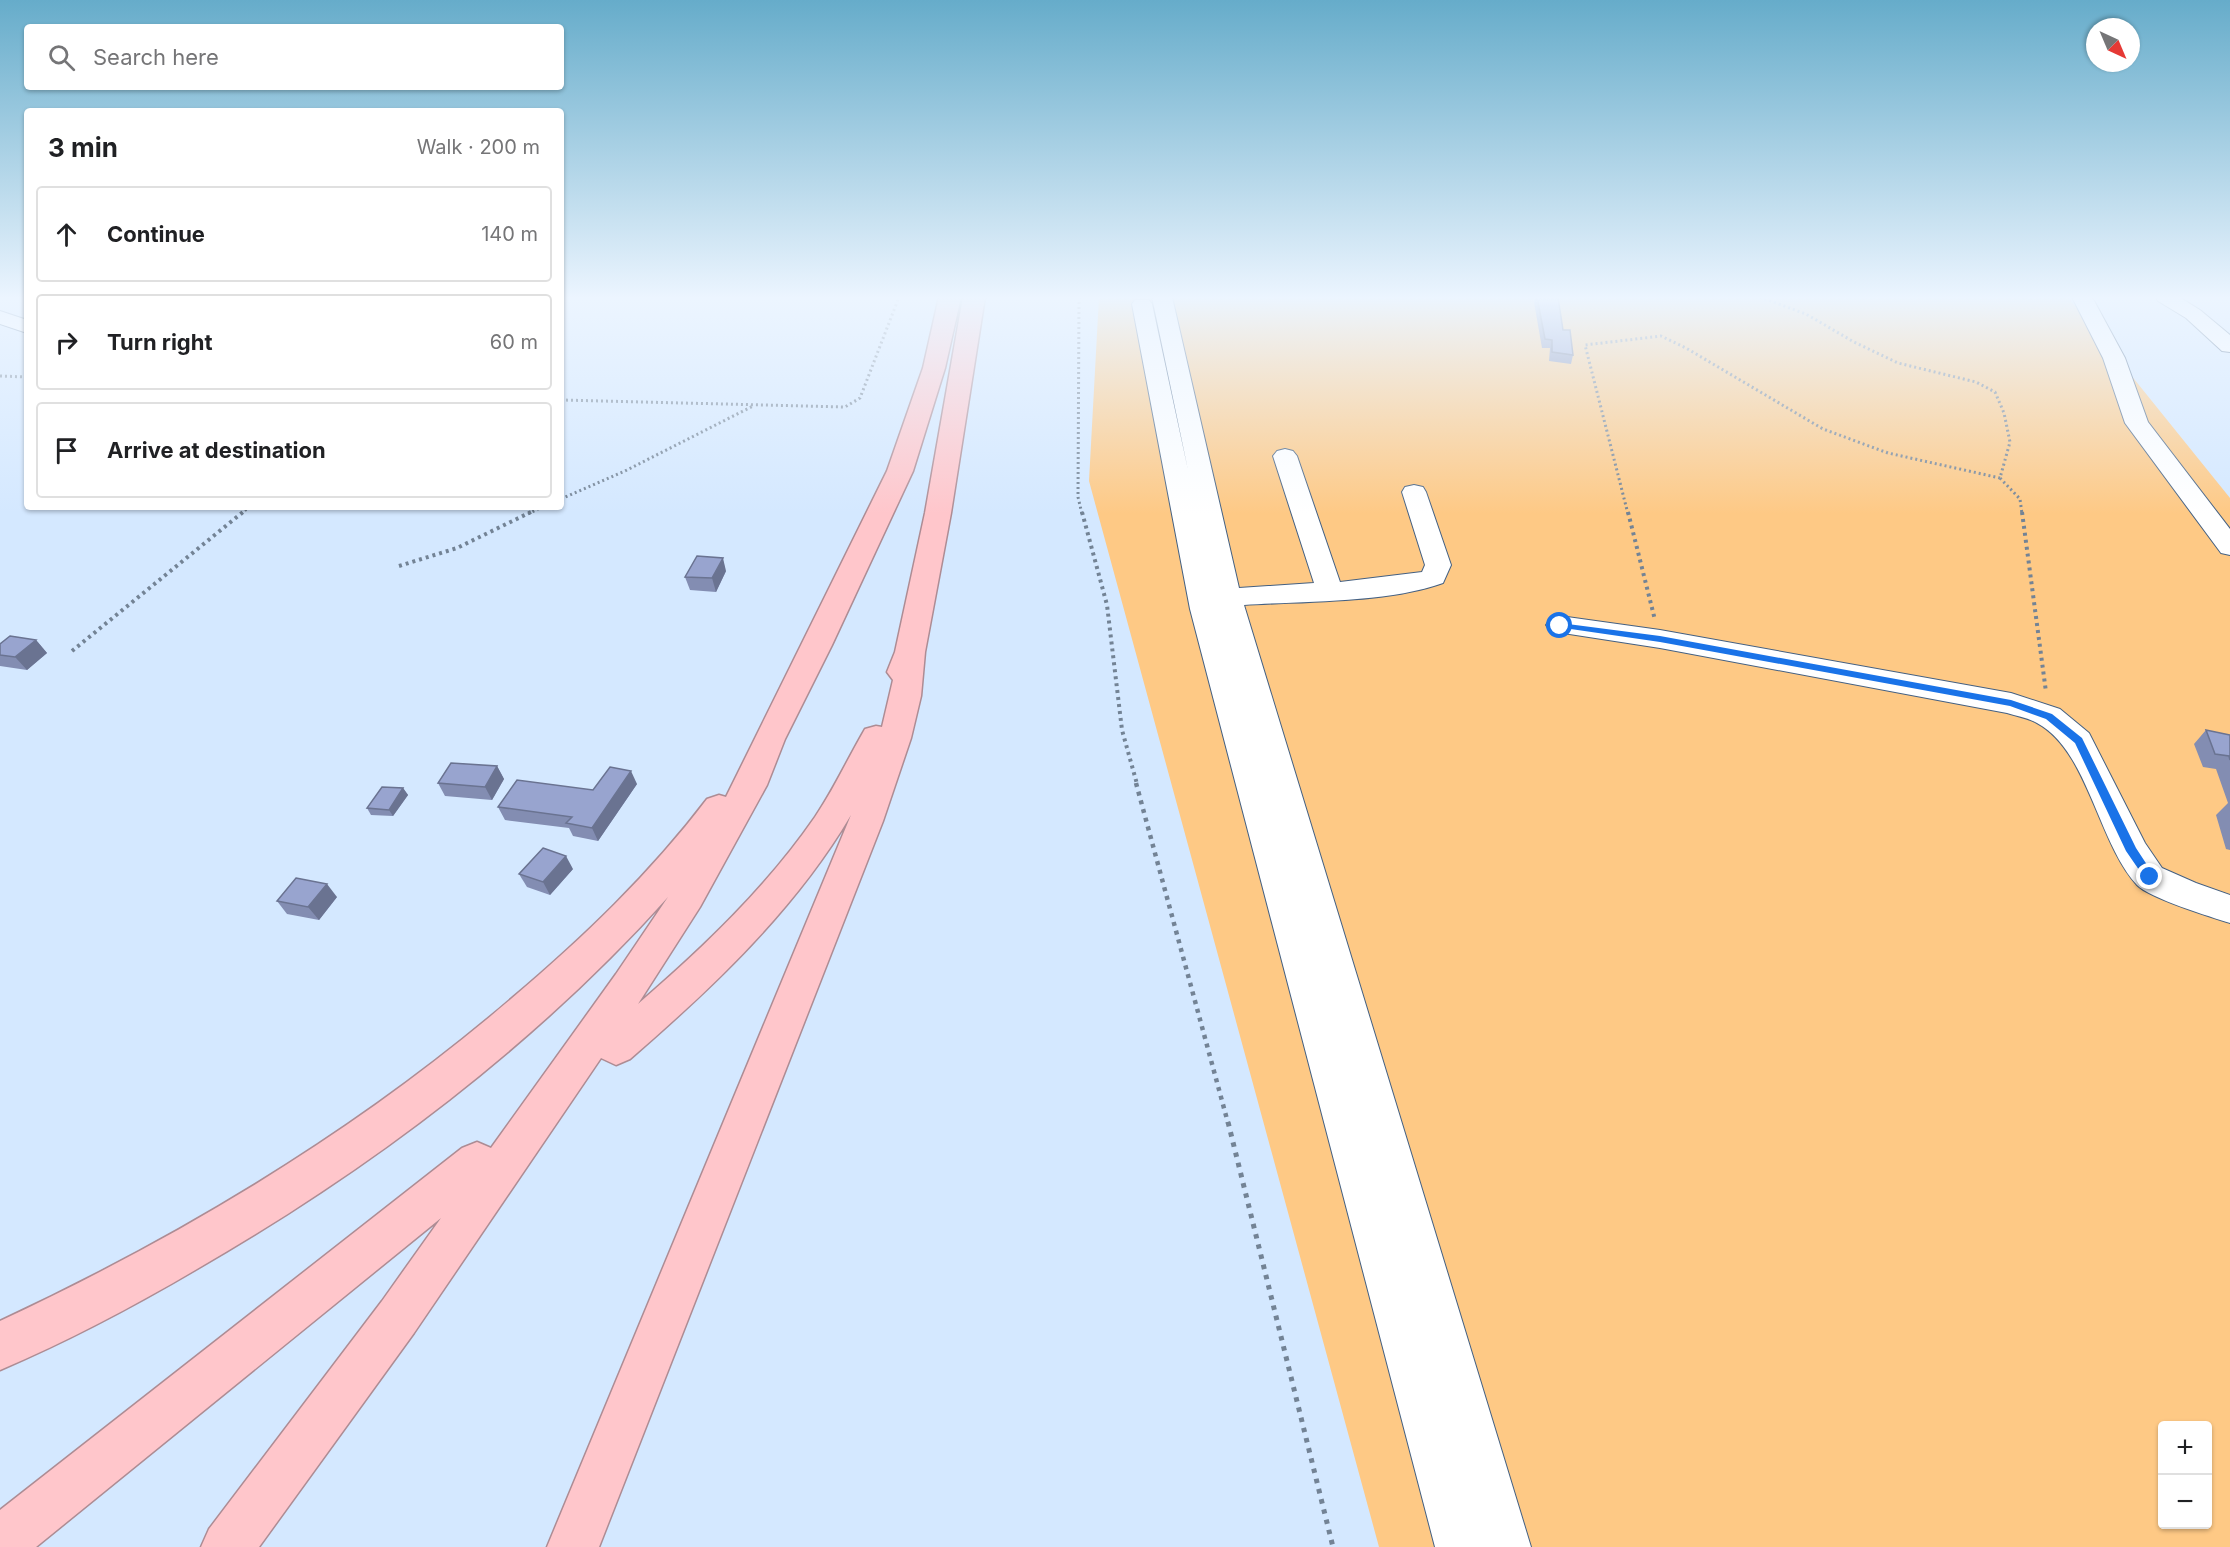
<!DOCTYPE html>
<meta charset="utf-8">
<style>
:root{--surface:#fff;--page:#f2f2f2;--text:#202124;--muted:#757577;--line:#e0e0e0}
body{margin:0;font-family:Inter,sans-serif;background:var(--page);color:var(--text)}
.controls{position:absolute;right:18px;bottom:18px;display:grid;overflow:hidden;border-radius:6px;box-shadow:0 2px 4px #0004}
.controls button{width:54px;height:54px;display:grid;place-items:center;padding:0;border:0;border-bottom:2px solid var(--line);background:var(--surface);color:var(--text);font:30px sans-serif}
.compass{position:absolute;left:2086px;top:18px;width:54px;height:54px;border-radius:50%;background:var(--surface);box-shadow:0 2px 4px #0004;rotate:136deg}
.stop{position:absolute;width:18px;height:18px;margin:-14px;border:4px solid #1a73e8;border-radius:50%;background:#fff}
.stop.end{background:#1a73e8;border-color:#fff;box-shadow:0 2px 6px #0008}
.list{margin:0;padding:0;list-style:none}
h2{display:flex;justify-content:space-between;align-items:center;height:78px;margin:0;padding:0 24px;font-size:26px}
h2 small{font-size:20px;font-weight:400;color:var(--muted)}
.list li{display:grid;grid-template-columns:39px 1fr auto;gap:18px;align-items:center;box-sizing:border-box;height:96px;margin:0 12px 12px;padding:0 12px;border:2px solid var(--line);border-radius:6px}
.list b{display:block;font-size:22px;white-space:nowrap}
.list em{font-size:20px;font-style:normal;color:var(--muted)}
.icon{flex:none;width:33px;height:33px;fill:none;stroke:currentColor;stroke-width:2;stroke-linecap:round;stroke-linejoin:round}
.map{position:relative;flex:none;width:2230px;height:1547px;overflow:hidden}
.search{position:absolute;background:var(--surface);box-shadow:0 2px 4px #0004;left:24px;top:24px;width:540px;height:66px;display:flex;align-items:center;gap:15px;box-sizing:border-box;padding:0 21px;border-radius:6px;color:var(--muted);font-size:22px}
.panel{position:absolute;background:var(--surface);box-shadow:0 2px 4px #0004;left:24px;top:108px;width:540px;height:402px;border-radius:6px}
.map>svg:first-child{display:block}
.green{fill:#fec985;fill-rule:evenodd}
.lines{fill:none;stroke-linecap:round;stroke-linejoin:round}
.minor-casing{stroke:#446082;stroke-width:2}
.highway-casing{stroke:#ad8c94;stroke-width:3}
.path-far3{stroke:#738395;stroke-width:3;stroke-dasharray:2 3;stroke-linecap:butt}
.path-far2{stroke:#738395;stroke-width:4;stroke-dasharray:3 4;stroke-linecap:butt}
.path-far1{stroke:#738395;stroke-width:4.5;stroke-dasharray:4 5;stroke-linecap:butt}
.path{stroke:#738395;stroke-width:5;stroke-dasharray:4.5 6;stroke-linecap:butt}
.minor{fill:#fff;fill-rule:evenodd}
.highway{fill:#ffc6cb;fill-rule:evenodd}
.wall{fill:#838db2}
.shaded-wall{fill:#6a7391}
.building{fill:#98a4cf;stroke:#6a7391;stroke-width:1.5}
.route{fill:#1a73e8}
</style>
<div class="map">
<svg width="2230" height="1547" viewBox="0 0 2230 1547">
<rect width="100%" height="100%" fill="#d4e8ff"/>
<path class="green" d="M1099,297H2068L2230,498V1547H1379L1089,481ZM2162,1426H2208V1524H2162Z"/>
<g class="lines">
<defs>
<g id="minor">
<path d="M1152,297H1172L1239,588L1314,583L1273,456L1277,451L1285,449L1293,451L1297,456L1340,582L1422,572L1425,565L1402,492L1405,487L1414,485L1423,487L1426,492L1451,565L1443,583C1388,603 1304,601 1244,605L1531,1547H1435L1190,609L1132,304L1135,300H1149L1152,304L1188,470Z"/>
<polygon points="2072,297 2092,297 2125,358 2148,422 2230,529 2230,555 2221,553 2125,423 2103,358"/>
<polygon points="2155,297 2179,297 2200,310 2230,335 2230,352 2222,351 2186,318 2158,301"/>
<polygon points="0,311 27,320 27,333 0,324"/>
<path d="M1560,616L1660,630L2011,693L2060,709L2089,733L2145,843L2162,868L2196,883L2230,895V923C2211,917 2149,898 2137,885C2098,843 2088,750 2037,723C2028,718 2017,716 2007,713L1660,648L1550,631L1546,625L1550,619Z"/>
</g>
<path id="highway" d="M939,297H961L945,368L913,471L832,645L785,739L767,785L700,907L638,1004C703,948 766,888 815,817C834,789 848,758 865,729L876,726L882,727L893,680L887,672L895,652L925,513L963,297H985L951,513L925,652L921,696L911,738L883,821L599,1547H547L851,815C794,911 713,987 630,1059L616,1065L601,1058L414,1333L259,1547H201L209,1529L382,1301L441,1218L36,1547H0V1510L462,1148L477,1142L491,1148L616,974L668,897C534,1046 370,1169 197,1269C134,1306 68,1341 0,1370V1321C184,1235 357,1131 511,999C583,938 650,874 707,799L719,795L726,797L887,471L923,368Z"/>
</defs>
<use href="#minor" class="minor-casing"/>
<use href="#highway" class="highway-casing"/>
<g class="path-far3">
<polyline points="1079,297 1078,497 1082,514"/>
<polyline points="1760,297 1806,314 1854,342 1898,363 1976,382 1995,392 2004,413 2010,442 2000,478 2020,499 2022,514"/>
<polyline points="0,376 27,377"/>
<polyline points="561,400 845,407 860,398 899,297"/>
<polyline points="561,499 625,471 753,406"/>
<polyline points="241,514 249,507"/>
<polyline points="528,514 542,507"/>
<polyline points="1628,514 1585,345 1661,336 1686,348 1823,429 1888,453 2000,478"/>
</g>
<g class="path-far2">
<polyline points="1082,512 1107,605 1122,730 1137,784"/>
<polyline points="1628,512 1655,620"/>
<polyline points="2022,512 2046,692"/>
<polyline points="399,566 457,548 531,512"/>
<polyline points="72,651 243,512"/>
</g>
<polyline class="path-far1" points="1136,783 1228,1123"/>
<polyline class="path" points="1228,1122 1333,1547"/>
<use href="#minor" class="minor"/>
<use href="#highway" class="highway"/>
</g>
<g class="wall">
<polygon points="1535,297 1558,297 1563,330 1573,355 1571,364 1549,361 1550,348 1542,348 1534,302"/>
<polygon points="726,571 716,592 690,590 685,577"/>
<polygon points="36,640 47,653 27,670 0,666 0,644"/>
<polygon points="2206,730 2230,735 2230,850 2226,849 2216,815 2228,803 2216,769 2203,767 2194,744"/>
<polygon points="497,766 504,779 492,800 445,796 438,783"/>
<polygon points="637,784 598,841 573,836 569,828 505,820 498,807 593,790"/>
<polygon points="403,788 408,795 393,816 371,815 367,808"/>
<polygon points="573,869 550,895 527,887 519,874"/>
<polygon points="337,897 319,920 287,914 277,901"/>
</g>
<g class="shaded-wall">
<polygon points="723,558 726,571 716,592 712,578"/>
<polygon points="36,640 47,653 27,670 15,657"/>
<polygon points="497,766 504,779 492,800 485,787"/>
<polygon points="631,771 637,784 598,841 592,828"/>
<polygon points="403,788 408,795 393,816 389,810"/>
<polygon points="566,856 573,869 550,895 543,882"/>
<polygon points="327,884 337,897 319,920 308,907"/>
</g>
<g class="building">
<polygon points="1537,297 1558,297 1563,330 1570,330 1573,355 1552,352 1552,340 1545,339"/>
<polygon points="697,556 723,558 712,578 685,577"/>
<polygon points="10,636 36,640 15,657 0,655 0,644"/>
<polygon points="2206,730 2230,735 2230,760 2229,756 2215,754"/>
<polygon points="451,763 497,766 485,787 438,783"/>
<polygon points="610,767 631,771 592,828 566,823 572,817 498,807 517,780 593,790"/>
<polygon points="382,787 403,788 389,810 367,808"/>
<polygon points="543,848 566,856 543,882 519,874"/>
<polygon points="296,878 327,884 308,907 277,901"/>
</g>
<linearGradient id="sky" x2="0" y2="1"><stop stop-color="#66acca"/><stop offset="0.58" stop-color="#ecf5ff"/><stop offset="1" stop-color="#ecf5ff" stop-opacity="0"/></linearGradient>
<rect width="2230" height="514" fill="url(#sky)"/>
<polygon class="route" points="1560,623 1660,636 2011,700 2052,714 2082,738 2136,848 2155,877 2150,881 2146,880 2126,851 2075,743 2046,719 2010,706 1660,642 1557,627 1557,624"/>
</svg>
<div class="controls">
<button>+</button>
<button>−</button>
</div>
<svg class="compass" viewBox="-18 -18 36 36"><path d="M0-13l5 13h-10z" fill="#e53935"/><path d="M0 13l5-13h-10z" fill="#757577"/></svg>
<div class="stop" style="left:1560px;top:626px"></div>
<div class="stop end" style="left:2150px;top:877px"></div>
<div class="search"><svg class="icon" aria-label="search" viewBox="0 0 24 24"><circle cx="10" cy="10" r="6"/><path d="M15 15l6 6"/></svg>Search here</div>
<section class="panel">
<h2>3 min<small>Walk · 200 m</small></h2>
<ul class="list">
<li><svg class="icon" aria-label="ahead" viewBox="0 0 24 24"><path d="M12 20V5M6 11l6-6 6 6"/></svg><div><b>Continue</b></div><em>140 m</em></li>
<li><svg class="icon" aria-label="right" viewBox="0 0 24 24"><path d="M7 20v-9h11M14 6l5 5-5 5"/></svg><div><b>Turn right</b></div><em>60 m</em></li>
<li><svg class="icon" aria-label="arrive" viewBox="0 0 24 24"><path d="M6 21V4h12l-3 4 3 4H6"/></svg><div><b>Arrive at destination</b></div></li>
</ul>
</section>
</div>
